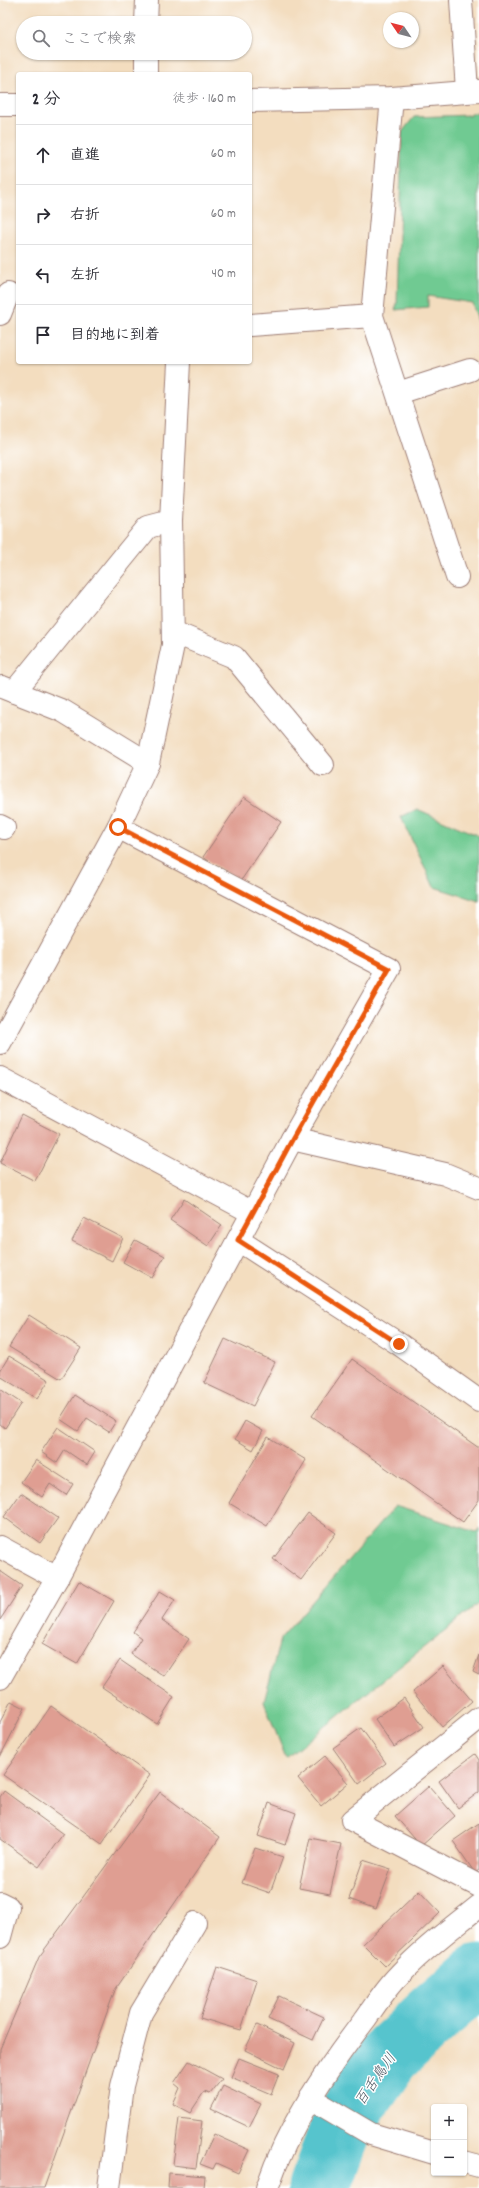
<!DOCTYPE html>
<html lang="ja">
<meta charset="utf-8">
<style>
:root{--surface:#fff;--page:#f7f7f7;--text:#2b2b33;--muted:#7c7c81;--line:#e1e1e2}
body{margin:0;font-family:Dekko,"Klee One",sans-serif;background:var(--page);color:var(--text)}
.controls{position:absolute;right:12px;bottom:12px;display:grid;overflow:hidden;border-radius:4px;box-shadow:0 1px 3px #0004}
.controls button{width:36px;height:36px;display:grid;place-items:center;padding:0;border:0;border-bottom:1px solid var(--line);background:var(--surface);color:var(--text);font:20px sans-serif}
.compass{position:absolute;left:383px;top:12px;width:36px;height:36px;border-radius:50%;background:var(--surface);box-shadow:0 1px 3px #0004;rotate:305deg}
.stop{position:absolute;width:12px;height:12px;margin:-9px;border:3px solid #ea580c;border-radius:50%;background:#fff}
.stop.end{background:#ea580c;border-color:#fff;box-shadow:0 1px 4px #0008}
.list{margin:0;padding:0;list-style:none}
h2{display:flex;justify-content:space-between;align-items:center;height:52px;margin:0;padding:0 16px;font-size:17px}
h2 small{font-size:13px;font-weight:400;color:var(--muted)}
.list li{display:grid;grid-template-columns:26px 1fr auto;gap:12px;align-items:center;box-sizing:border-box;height:60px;padding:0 16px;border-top:1px solid var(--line)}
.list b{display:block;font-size:15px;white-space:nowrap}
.list em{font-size:13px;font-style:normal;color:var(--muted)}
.icon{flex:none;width:22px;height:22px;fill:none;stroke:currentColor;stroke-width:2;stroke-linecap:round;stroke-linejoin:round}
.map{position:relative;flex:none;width:479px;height:2188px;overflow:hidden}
.search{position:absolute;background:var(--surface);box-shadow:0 1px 3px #0004;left:16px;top:16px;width:236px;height:44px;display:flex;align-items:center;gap:10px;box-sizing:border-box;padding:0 14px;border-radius:22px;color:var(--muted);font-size:15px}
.panel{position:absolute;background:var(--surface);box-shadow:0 1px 3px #0004;left:16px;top:72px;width:236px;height:292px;border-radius:4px}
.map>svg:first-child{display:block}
.green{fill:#70ca92;stroke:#5d745e}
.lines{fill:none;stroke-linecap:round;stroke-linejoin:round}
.river{stroke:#57c4cd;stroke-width:63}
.building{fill:#df9e92}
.minor-casing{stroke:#9e7e75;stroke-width:24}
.minor{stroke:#fff;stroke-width:22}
.route{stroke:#ea580c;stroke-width:5}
.labels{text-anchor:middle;stroke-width:3;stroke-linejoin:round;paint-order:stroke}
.water-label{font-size:15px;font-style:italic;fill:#4f5964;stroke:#fff}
</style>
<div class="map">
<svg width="479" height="2188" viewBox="0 0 479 2188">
<rect width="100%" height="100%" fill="#fff"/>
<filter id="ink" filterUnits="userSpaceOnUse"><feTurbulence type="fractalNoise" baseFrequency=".025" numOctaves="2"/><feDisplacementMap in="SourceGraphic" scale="8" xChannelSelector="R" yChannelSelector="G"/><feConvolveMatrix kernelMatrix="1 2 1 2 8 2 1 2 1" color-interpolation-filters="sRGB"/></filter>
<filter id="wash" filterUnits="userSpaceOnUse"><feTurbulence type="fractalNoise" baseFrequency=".012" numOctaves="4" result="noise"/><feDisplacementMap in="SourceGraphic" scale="16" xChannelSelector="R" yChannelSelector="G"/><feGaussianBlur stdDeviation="0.9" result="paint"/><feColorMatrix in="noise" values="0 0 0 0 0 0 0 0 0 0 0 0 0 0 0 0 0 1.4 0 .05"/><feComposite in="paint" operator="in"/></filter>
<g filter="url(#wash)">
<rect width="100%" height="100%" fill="#f3ddbf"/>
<g class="green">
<polygon points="470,113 479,113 479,324 472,303 428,296 428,307 395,310 397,304 402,132 414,117 470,115"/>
<polygon points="417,809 479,836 479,901 434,887 401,817"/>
<polygon points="395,1506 476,1532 479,1529 479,1603 286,1758 264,1702 280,1639"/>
</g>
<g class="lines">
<polyline class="river" points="319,2188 340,2132 355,2105 389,2056 434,2014 479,1975"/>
</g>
<g id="blocks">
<g class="building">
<polygon points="244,797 281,822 240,882 203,857"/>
<polygon points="22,1115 59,1134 35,1181 0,1163"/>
<polygon points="184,1199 222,1225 208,1246 170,1220"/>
<polygon points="84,1218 123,1238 112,1261 72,1241"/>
<polygon points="135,1240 165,1256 152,1278 123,1262"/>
<polygon points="29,1315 81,1348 61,1379 9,1347"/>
<polygon points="225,1339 275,1362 253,1406 204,1383"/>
<polygon points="9,1356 49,1380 37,1399 0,1376 0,1371"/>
<polygon points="352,1359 479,1448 479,1500 463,1522 312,1416"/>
<polygon points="0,1389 21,1403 5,1428 0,1424"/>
<polygon points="75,1395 116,1421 109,1432 87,1418 78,1431 60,1419"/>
<polygon points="245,1421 263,1431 253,1450 235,1439"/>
<polygon points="58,1427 95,1452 87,1465 65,1450 57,1463 41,1452"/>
<polygon points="268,1437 306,1460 267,1526 229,1503"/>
<polygon points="36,1460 73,1484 66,1495 50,1484 42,1497 21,1482"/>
<polygon points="21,1493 58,1518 40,1543 4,1517"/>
<polygon points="308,1513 336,1533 301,1580 273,1559"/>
<polygon points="0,1571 22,1586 0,1620"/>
<polygon points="79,1581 114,1601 77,1664 42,1644"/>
<polygon points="160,1591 175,1600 162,1620 189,1639 164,1676 131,1654 141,1638 133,1632"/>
<polygon points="479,1655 479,1675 473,1672"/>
<polygon points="120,1660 174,1697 157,1724 102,1687"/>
<polygon points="443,1666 472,1701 442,1727 413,1692"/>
<polygon points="404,1698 424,1727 394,1747 375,1719"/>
<polygon points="11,1701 25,1708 0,1757 0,1722"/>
<polygon points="51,1706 150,1775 102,1844 3,1775"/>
<polygon points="361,1728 386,1763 359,1784 333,1748"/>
<polygon points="475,1754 479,1760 479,1792 458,1808 439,1781"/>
<polygon points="325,1756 348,1783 321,1806 298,1778"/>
<polygon points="429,1786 455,1816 421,1846 395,1816"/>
<polygon points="4,1791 63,1834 39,1867 0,1839 0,1797"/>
<polygon points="160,1792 220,1837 115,1990 44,2188 0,2188 0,2049 39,1957"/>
<polygon points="269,1803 296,1813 285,1845 258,1836"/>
<polygon points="479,1823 479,1870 475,1873 453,1841"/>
<polygon points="310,1838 341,1844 330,1894 299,1888"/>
<polygon points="255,1848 283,1857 270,1893 242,1883"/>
<polygon points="363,1860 391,1869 376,1909 349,1899"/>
<polygon points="419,1891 440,1913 385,1966 363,1944"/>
<polygon points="217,1967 257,1980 241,2030 200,2018"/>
<polygon points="279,1996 324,2017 313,2040 268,2019"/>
<polygon points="257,2025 295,2043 284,2069 245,2050"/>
<polygon points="239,2058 279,2074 271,2094 231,2077"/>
<polygon points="189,2061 222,2079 210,2094 204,2092 190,2113 173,2104 180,2088 174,2083"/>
<polygon points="223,2086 261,2104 249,2127 211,2109"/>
<polygon points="179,2118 202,2121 196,2168 173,2165"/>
<polygon points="214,2134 249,2150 238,2173 216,2163 213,2169 200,2164"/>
<polygon points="169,2173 205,2176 204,2188 168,2188"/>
</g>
</g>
</g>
<g filter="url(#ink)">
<use href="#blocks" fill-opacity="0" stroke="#9e7e75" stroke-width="1"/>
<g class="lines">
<defs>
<g id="minor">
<polyline points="461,0 467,91"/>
<polyline points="146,23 147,0"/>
<polyline points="146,74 146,53"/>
<polyline points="392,98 372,316 457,577"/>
<polyline points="250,101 392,98 479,91"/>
<polyline points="0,105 18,105"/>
<polyline points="0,314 8,294"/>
<polyline points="250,325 372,316"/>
<polyline points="398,393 470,370"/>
<polyline points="173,632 234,657 323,765"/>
<polyline points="2,687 63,711 148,763"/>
<polyline points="14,692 148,527 171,521"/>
<polyline points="0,826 4,828"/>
<polyline points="0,1043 118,827 148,763 173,645 171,521 179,362"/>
<polyline points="0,1078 253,1213"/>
<polyline points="292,1139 445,1174 479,1188"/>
<polyline points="238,1240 399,1344 479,1401"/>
<polyline points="0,1547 57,1578"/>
<polyline points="0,1678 57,1578 292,1139 389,969 118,827"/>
<polyline points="479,1718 352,1820 479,1886"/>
<polyline points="0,1903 8,1907 0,1937"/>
<polyline points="310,2098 371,2134 434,2153"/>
<polyline points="464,2162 479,2166"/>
<polyline points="109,2188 122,2086 141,2013 195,1923"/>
<path d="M267,2188C288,2126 326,2070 366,2018C376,2004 386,1988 399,1975C423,1949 452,1928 479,1906"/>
</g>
</defs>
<use href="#minor" class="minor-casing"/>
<use href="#minor" class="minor"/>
</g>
</g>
<g class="lines" filter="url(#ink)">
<polyline class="route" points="118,827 389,969 292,1140 238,1240 399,1344"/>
</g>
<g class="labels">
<g class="water-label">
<text transform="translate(375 2079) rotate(-55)" y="5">百舌鳥川</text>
</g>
</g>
</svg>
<div class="controls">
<button>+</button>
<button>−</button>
</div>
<svg class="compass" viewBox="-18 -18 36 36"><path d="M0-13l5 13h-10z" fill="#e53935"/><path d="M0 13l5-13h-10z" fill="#7c7c81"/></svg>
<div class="stop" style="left:118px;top:827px"></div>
<div class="stop end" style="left:399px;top:1344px"></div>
<div class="search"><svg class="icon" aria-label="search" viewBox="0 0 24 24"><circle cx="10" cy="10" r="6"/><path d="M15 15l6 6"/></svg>ここで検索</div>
<section class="panel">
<h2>2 分<small>徒歩 · 160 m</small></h2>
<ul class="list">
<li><svg class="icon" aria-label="ahead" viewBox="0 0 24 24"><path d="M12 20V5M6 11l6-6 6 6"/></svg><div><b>直進</b></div><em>60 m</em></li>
<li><svg class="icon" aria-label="right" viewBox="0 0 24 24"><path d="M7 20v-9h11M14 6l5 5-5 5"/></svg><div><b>右折</b></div><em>60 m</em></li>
<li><svg class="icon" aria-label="left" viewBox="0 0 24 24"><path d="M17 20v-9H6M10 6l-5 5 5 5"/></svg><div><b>左折</b></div><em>40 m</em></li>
<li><svg class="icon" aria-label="arrive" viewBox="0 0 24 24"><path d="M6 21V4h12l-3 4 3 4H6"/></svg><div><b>目的地に到着</b></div></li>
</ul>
</section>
</div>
